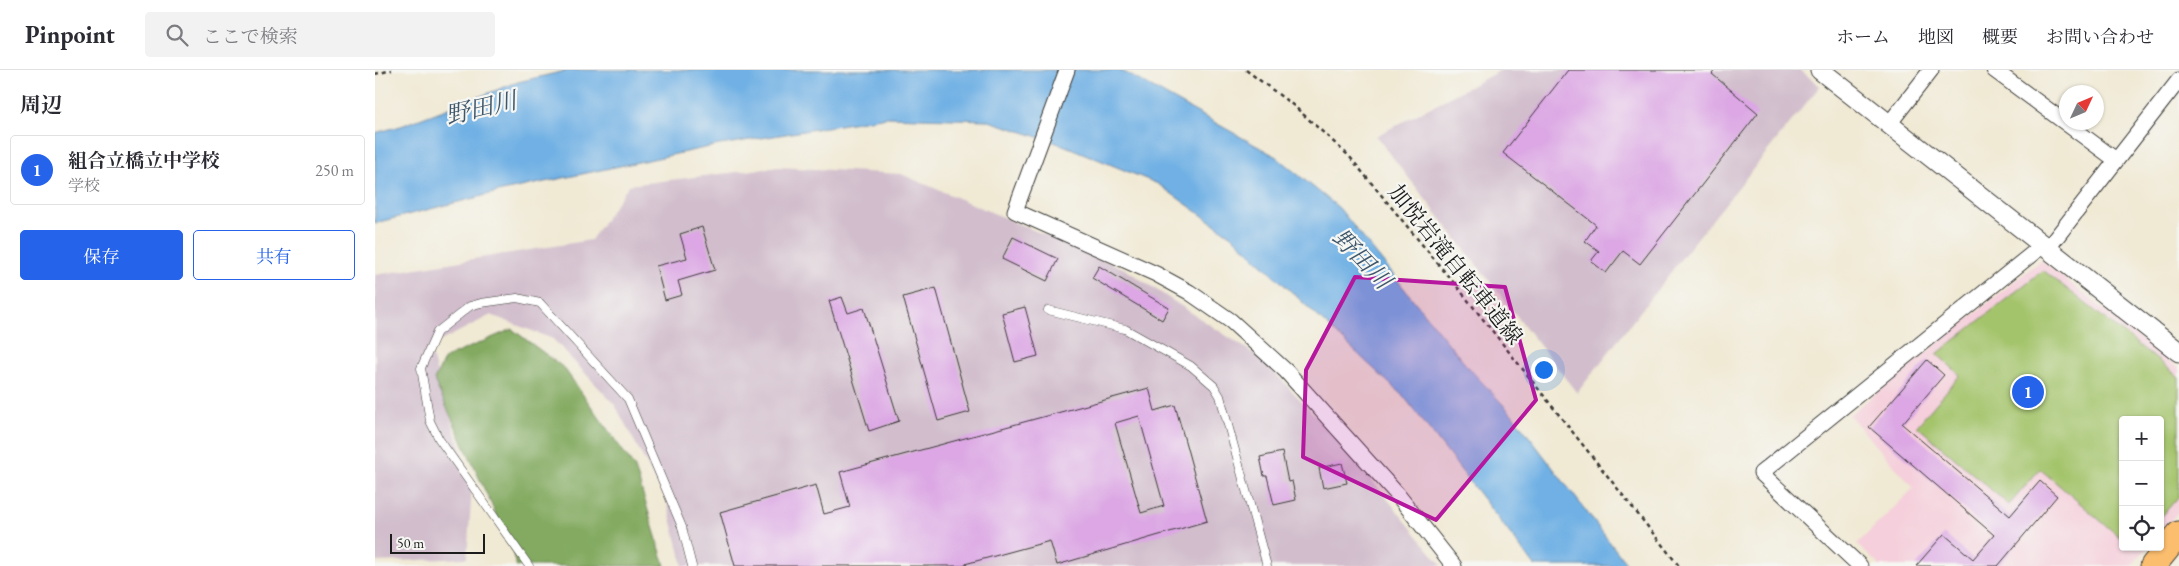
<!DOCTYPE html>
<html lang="ja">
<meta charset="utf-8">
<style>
:root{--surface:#fff;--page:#f2f2f3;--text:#2b2b33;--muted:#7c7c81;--line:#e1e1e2;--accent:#2563eb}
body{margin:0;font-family:"EB Garamond","Noto Serif JP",serif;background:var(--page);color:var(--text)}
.controls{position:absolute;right:15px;bottom:15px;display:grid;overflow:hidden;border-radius:5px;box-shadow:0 1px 4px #0004}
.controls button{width:45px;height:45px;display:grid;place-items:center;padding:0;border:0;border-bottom:1px solid var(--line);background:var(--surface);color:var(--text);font:25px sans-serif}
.compass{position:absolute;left:1684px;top:15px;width:45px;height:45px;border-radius:50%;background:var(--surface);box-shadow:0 1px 4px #0004;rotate:46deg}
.scale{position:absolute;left:15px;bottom:12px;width:95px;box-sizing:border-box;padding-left:5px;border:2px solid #1c1c1c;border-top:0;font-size:14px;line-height:18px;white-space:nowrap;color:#1c1c1c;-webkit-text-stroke:4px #f6f6f2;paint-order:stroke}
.you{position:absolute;left:1168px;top:299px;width:18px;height:18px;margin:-12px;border:4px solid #fff;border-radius:50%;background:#1a73e8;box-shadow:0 0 0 8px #1a73e833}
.badge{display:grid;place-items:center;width:32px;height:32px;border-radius:50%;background:var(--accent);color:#fff;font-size:16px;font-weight:700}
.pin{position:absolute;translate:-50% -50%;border:2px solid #fff;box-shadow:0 1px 5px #0006}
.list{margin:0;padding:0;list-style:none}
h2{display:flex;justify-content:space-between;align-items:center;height:65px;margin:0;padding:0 20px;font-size:21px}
h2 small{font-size:16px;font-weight:400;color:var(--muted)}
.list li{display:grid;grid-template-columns:32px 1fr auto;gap:15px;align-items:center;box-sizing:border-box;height:70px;margin:0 10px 10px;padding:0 10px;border:1px solid var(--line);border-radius:5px}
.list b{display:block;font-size:19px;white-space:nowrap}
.list p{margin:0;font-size:16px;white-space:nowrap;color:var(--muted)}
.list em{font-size:16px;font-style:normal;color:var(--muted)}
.actions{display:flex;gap:10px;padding:15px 20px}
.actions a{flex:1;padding:11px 0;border:1px solid var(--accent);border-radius:5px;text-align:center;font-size:18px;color:var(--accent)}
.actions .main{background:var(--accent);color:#fff}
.icon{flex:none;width:28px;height:28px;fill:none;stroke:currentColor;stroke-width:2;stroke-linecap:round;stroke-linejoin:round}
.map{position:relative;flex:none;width:1804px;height:496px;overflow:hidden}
header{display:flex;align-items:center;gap:30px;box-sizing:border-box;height:70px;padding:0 25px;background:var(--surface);border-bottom:1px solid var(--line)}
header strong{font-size:24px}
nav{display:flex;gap:28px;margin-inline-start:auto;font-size:18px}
.search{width:350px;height:45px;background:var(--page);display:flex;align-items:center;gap:12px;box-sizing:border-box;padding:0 18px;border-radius:5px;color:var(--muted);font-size:19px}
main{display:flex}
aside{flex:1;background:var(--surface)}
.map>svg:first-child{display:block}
.built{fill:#f5cfdb}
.industrial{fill:#d1bdcc}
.green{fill:#a4c46c;stroke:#607044}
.forest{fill:#83aa60;stroke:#50633e}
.water{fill:#70b0e4;stroke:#466680}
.building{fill:#dca7e4;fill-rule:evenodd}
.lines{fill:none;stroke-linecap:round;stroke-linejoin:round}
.service-casing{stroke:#3c3b38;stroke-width:9}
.minor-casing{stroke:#3c3b38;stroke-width:17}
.tertiary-casing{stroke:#3c3b38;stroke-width:21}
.trunk-casing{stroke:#3c3b38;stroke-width:27}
.path{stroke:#3c3b38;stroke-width:2.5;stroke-dasharray:4 4;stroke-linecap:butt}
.service{stroke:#fff;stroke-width:8}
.minor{stroke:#fff;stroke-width:15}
.tertiary{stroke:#fff;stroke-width:19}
.trunk{stroke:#fbbd6e;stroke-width:25}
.marked{fill:#b5179e;fill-opacity:0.2;stroke:#b5179e;stroke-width:4;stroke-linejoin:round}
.labels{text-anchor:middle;stroke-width:4.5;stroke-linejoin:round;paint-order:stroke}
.street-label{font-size:22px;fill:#1c1c1c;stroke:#f6f6f2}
.water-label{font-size:24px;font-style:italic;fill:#3e576c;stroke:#f6f6f2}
</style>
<header>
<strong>Pinpoint</strong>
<div class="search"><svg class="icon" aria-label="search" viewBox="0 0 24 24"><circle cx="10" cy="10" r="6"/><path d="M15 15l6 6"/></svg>ここで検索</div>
<nav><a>ホーム</a><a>地図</a><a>概要</a><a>お問い合わせ</a></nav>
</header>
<main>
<aside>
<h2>周辺<small></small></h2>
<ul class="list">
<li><span class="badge">1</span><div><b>組合立橋立中学校</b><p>学校</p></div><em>250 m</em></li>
</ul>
<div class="actions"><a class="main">保存</a><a>共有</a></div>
</aside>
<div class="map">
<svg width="1804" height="496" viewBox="0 0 1804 496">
<rect width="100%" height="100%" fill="#f6f6f2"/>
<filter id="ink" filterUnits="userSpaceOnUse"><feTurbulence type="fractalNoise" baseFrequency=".02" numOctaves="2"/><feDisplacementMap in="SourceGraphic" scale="10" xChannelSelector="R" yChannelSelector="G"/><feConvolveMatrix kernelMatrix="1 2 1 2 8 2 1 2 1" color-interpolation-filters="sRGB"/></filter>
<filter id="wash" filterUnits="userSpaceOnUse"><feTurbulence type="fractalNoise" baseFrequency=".0096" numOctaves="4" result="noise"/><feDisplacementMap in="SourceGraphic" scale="20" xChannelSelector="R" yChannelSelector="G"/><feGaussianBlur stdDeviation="1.12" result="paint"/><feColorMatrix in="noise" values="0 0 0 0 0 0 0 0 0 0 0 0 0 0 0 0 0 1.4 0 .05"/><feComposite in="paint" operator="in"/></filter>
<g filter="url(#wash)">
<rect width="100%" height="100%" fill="#f0e9d4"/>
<polygon class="built" points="1666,190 1804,299 1804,441 1785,463 1785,350 1748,350 1748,477 1773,477 1756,496 1505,496 1482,474 1539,418 1474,345"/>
<g class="industrial">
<polygon points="1126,0 1425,0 1445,16 1316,176 1202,323 1001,66"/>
<polygon points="403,97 526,104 748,198 887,289 970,377 1067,496 308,496 292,432 240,335 178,269 116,245 54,277 97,418 92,488 0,492 0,205 216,170 254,115"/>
</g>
<polygon class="green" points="1668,200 1804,307 1804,426 1785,448 1785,350 1748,350 1748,470 1665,399 1634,435 1542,356 1585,305 1562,284"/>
<polygon class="forest" points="137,259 189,298 260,398 290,496 141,496 136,477 59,310 70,288"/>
<polygon class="water" points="194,0 743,0 751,3 900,86 964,138 1091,295 1136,343 1253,496 1160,496 1030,328 859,168 783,114 688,75 611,50 512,47 339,76 127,121 0,153 0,63 26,56 143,12"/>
<g id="blocks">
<g class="building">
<polygon points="1193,0 1340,0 1337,4 1383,43 1265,194 1248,181 1231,203 1216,191 1224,181 1210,171 1221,155 1128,83"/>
<polygon points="327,157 340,200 303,211 307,225 290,230 281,196 312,188 305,164"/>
<polygon points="638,167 683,189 672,211 627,189"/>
<polygon points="724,196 794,238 787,250 717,208"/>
<polygon points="561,218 595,342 563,351 528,227"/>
<polygon points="467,227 473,243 489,238 524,351 494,361 454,231"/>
<polygon points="650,237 663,286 640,292 627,243"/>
<polygon points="1552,290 1569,305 1527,354 1635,446 1665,411 1682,426 1623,496 1541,496 1569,464 1598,489 1619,465 1494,357"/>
<path d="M774,318L780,341L800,335L832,451L682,495L675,471L590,494L591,496H360L345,442L441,415L449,444L475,437L465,402ZM764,346L789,436L766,443L740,353Z"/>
<polygon points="907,382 913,412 917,411 921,430 899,435 892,406 889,406 885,387"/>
<polygon points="967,393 972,413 948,418 944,398"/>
</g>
</g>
</g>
<g filter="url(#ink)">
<use href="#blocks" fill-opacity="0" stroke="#3c3b38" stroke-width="1"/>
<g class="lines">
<defs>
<g id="service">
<polyline points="673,240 750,259 816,296 839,316 845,326 892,496"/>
<polyline points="154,496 64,369 55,351 46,298 62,262 95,236 106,233 142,228 165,233 253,329 307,457 317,496"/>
</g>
<g id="minor">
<polyline points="692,0 640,141 781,204 814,222 856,251 911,301 1022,424 1079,496"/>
<polyline points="1619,0 1741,90"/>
<polyline points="1514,54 1556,0"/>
<polyline points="1673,178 1804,10"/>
<polyline points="1485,496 1386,403 1668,175"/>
</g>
<polyline id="tertiary" points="1445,0 1804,282"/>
<polyline id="trunk" points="1778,496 1804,464"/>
</defs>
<use href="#service" class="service-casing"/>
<use href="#minor" class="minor-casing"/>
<use href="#tertiary" class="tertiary-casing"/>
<use href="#trunk" class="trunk-casing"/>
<g class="path">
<polyline points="871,0 919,36 974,86 1088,224 1304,496"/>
<polyline points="0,4 17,0"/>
</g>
<use href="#service" class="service"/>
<use href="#minor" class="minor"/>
<use href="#tertiary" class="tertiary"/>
<use href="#trunk" class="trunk"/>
</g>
</g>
<path class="marked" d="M980,207L1130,217L1161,330L1061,450L928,387L931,300Z"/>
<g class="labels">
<g class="street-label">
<text transform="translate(1081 194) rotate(51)" y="8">加悦岩滝自転車道線</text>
</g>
<g class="water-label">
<text transform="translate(106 38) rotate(-13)" y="8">野田川</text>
<text transform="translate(987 189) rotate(46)" y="8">野田川</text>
</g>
</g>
</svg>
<div class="controls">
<button>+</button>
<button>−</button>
<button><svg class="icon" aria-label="locate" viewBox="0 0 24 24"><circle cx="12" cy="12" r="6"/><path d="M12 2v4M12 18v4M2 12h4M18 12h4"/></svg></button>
</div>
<svg class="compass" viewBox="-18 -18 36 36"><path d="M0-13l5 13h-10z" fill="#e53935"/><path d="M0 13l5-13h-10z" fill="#7c7c81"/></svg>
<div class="scale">50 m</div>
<div class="you"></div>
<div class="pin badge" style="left:1653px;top:322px">1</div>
</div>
</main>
